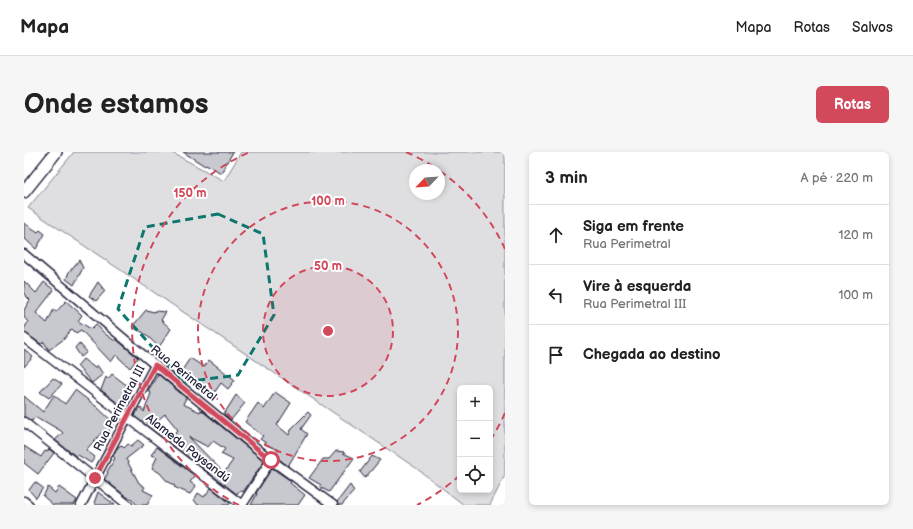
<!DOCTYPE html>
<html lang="pt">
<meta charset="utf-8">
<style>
:root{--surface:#fff;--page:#f6f6f6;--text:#222;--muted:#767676;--line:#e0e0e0;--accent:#d1495b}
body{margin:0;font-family:"Balsamiq Sans",sans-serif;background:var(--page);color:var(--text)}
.controls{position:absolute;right:12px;bottom:12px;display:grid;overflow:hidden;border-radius:6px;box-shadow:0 2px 6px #0003}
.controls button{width:36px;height:36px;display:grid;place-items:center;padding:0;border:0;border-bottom:1px solid var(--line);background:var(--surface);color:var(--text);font:20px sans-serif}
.compass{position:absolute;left:385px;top:12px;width:36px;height:36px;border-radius:50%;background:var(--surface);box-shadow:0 2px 6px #0003;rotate:245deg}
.stop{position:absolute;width:12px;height:12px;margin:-9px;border:3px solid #d1495b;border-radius:50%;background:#fff}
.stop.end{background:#d1495b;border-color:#fff;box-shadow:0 1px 4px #0008}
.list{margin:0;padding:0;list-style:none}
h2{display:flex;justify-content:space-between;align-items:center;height:52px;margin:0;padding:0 16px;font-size:17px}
h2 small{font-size:13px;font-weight:400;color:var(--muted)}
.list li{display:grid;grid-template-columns:26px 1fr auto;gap:12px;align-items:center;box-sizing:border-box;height:60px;padding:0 16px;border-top:1px solid var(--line)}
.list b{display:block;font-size:15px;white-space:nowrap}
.list p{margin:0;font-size:13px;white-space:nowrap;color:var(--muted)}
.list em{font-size:13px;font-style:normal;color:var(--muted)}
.icon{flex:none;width:22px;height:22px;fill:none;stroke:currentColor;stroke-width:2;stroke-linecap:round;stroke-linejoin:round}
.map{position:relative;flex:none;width:481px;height:353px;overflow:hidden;border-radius:6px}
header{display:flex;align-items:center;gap:24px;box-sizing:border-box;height:56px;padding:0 20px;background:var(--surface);border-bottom:1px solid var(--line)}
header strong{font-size:19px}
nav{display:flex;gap:22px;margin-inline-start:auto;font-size:14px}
.intro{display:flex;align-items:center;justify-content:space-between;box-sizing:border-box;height:96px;padding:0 24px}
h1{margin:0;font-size:28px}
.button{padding:10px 18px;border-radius:6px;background:var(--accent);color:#fff;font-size:14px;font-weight:700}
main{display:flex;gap:24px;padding:0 24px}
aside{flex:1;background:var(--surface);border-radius:6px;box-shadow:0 2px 6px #0003}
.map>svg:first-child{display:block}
.green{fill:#dfdfe2;stroke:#80808e;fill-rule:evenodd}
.building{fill:#c8c8cf;stroke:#22223b;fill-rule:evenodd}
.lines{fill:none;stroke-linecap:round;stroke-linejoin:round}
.minor-casing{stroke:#22223b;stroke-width:11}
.secondary-casing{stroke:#22223b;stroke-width:14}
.minor{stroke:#fff;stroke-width:8}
.secondary{stroke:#fff;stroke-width:11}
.route{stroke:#d1495b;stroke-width:5}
.marked{fill:none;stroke:#0f766e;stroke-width:3;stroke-dasharray:8 5;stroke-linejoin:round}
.ring{fill:none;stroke:#d1495b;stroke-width:2;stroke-dasharray:7 5}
.labels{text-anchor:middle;stroke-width:4;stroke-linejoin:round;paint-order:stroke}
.street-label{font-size:12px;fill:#22223b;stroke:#fff}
.centre{fill:#d1495b;stroke:#fff;stroke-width:2}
.ring-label{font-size:12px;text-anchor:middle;font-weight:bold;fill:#d1495b;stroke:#fff;stroke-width:4;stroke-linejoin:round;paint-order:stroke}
</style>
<header>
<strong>Mapa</strong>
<nav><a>Mapa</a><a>Rotas</a><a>Salvos</a></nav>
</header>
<div class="intro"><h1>Onde estamos</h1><a class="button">Rotas</a></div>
<main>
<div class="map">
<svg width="481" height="353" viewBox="0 0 481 353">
<rect width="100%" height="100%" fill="#fff"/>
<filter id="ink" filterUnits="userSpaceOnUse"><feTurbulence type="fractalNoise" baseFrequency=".025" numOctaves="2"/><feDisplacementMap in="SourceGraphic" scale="8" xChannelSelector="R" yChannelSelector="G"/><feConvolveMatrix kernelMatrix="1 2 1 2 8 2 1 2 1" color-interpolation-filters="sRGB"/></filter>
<g filter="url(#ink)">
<path class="green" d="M50,0H147L200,29L217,0H481V323L466,353H440L392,316L4,56ZM391,18H415V42H391ZM436,236H466V338H436Z"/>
<g class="building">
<polygon points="159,0 209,0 197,21 182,12 181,14"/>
<polygon points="0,71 14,80 16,78 21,82 12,97 0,86"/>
<polygon points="55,108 59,116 50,133 42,127 45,120"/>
<polygon points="0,129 12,141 20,130 30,138 12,161 23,171 30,157 32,160 42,149 58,163 54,169 67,177 72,172 80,181 91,189 92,187 114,206 106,216 92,203 87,210 57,178 52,181 48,177 40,187 25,198 20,190 17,192 3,182 0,181 0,177 4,170 0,165 0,158 6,148 0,142"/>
<polygon points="74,130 81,139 72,149 65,144"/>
<polygon points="122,158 130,160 131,159 142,160 137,168 147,177 135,195 120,181 108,175"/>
<polygon points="55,191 63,200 57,205 51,196"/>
<polygon points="0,197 9,205 0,215"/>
<polygon points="166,206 180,215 185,208 211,228 204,237 197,231 188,244 176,235 178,233 157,220"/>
<polygon points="59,207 71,216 73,213 79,222 68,231 53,214"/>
<polygon points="88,222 105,235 99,245 101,246 95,252 77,238 82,225 84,227"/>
<path d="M134,222L162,246L159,252L176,260L177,258L240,309L219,340L216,338L213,342L143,289L154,278L141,262L129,272L141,283L139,286L110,264L116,255L120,260L127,241L124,239ZM165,285L184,295L189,289L201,297L197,302L209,308L200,321Z"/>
<polygon points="29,226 38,232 25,246 16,240"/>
<polygon points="51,238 73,255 90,271 84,281 80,278 62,298 71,305 67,311 54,303 53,305 31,288 39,281 37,279 20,269 19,270 11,265 8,269 0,265 0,244 19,260 30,243 41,252"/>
<polygon points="251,240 267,251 253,273 265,283 268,276 284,260 287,263 277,277 283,282 264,314 251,304 255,298 241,292 242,291 236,287 239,284 221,270 234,251 240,257"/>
<polygon points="212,243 221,251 207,268 200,262"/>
<polygon points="114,288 120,293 102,307 115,331 121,335 119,338 129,343 123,353 113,353 108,347 103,345 80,327 84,321 83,320 91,306 89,304 94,295 97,293 100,296 104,292 107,294"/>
<polygon points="0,294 17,305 21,299 23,300 25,297 30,301 14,322 0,311"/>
<polygon points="133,295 171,324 166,330 172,334 166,342 150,335 151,334 142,328 136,321 128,316 133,305 127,303"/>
<polygon points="312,299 320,300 319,301 330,306 305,340 296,335 297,333 285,326 299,307 305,307"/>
<polygon points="348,304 356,308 341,326 336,320"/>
<polygon points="248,316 267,329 266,331 281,343 274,353 227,353 233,342 232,341"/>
<polygon points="11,330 19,336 12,346 5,338"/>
<polygon points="326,333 330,339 318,353 314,353 313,350"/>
<polygon points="24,335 31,341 35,335 53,348 50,353 29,353 19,344"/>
<polygon points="187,336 206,351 205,353 174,353 170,348 174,341 180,345"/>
<polygon points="74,340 91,353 73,353 70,351"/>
</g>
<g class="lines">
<defs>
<g id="minor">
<polyline points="0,102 131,213 247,308 309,353"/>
<polyline points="0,186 218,353"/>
<polyline points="0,270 104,353"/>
<polyline points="0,349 5,353"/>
<polyline points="57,353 131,213"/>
<polyline points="218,353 247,308"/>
</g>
<polyline id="secondary" points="0,40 32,0"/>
</defs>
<use href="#minor" class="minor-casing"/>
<use href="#secondary" class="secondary-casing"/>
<use href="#minor" class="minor"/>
<use href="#secondary" class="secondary"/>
</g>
</g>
<g class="lines" filter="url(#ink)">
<polyline class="route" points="71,326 131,213 247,308"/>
</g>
<path class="marked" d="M194,62L239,82L250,163L214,223L160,230L94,157L121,75Z"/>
<circle cx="304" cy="179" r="65" fill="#d1495b" fill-opacity=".12"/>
<g class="ring">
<circle cx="304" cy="179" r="65"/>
<circle cx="304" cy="179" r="130"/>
<path d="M481 261A195 195 0 0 1 467 287M436 323A195 195 0 0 1 393 353M215 353A195 195 0 0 1 226 0M382 0A195 195 0 0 1 413 17M416 19A195 195 0 0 1 481 97"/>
</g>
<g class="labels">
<g class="street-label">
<text transform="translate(160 221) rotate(39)" y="4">Rua Perimetral</text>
<text transform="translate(95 256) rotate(-62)" y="4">Rua Perimetral III</text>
<text transform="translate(164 296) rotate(38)" y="4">Alameda Paysandú</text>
</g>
</g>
<circle cx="304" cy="179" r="6" class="centre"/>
<g class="ring-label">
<text x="166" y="45">150 m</text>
<text x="304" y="53">100 m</text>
<text x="304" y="118">50 m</text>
</g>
</svg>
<div class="controls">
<button>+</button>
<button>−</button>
<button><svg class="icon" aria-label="locate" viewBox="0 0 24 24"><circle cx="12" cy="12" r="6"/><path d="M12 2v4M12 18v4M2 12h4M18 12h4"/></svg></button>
</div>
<svg class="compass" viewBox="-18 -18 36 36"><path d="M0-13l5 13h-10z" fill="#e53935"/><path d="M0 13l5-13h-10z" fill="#767676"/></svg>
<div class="stop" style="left:247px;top:308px"></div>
<div class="stop end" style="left:71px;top:326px"></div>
</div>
<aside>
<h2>3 min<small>A pé · 220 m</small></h2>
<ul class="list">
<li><svg class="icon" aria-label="ahead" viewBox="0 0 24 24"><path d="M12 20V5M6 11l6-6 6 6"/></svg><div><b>Siga em frente</b><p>Rua Perimetral</p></div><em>120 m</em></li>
<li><svg class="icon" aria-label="left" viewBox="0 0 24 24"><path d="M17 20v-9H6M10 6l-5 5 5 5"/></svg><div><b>Vire à esquerda</b><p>Rua Perimetral III</p></div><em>100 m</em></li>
<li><svg class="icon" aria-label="arrive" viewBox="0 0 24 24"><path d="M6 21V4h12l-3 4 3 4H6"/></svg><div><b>Chegada ao destino</b></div></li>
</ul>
</aside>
</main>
